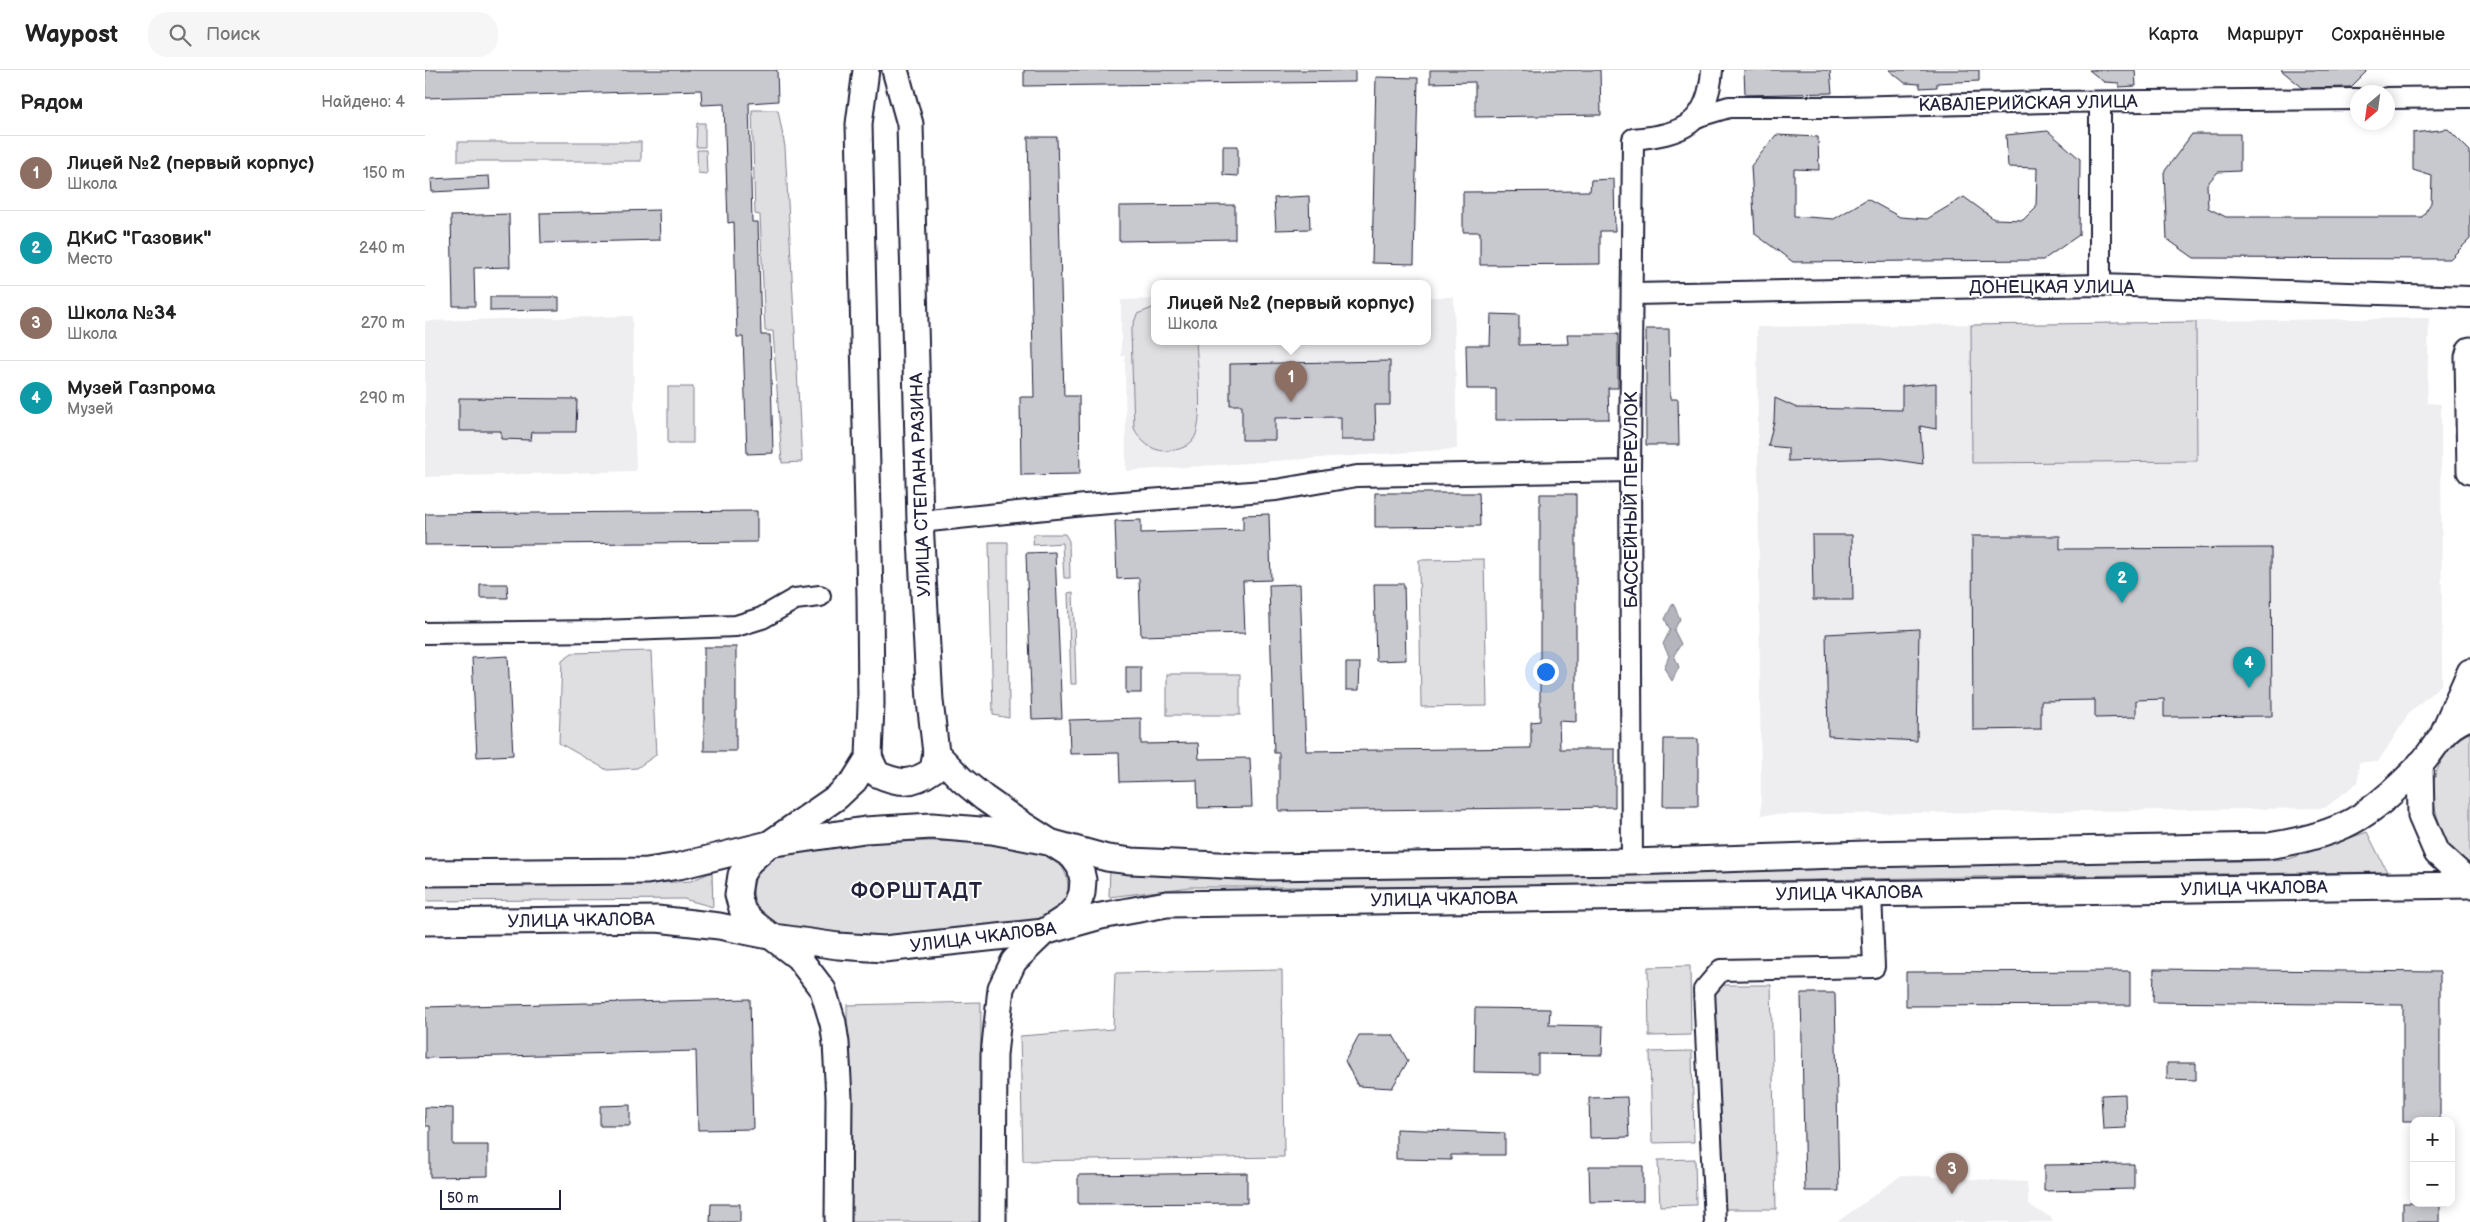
<!DOCTYPE html>
<html lang="ru">
<meta charset="utf-8">
<style>
:root{--surface:#fff;--page:#f6f6f6;--text:#222;--muted:#767676;--line:#e0e0e0;--accent:#ea580c}
body{margin:0;font-family:"Balsamiq Sans",sans-serif;background:var(--page);color:var(--text)}
.controls{position:absolute;right:15px;bottom:15px;display:grid;overflow:hidden;border-radius:10px;box-shadow:0 2px 12px #0003}
.controls button{width:45px;height:45px;display:grid;place-items:center;padding:0;border:0;border-bottom:1px solid var(--line);background:var(--surface);color:var(--text);font:25px sans-serif}
.compass{position:absolute;left:1925px;top:15px;width:45px;height:45px;border-radius:50%;background:var(--surface);box-shadow:0 2px 12px #0003;rotate:209deg}
.scale{position:absolute;left:15px;bottom:12px;width:121px;box-sizing:border-box;padding-left:5px;border:2px solid #22223b;border-top:0;font-size:14px;line-height:18px;white-space:nowrap;color:#22223b;-webkit-text-stroke:4px #fff;paint-order:stroke}
.you{position:absolute;left:1120px;top:601px;width:18px;height:18px;margin:-12px;border:4px solid #fff;border-radius:50%;background:#1a73e8;box-shadow:0 0 0 8px #1a73e833}
.badge{display:grid;place-items:center;width:32px;height:32px;border-radius:50%;background:var(--accent);color:#fff;font-size:16px;font-weight:700}
.pin{position:absolute;translate:-50% -41px;filter:drop-shadow(0 1px 2px #0008)}
.pin::after{content:'';position:absolute;top:26px;width:18px;height:15px;background:inherit;clip-path:polygon(0 0,100% 0,50% 100%)}
.popup{position:absolute;left:726px;top:210px;width:280px;height:65px;box-sizing:border-box;display:grid;place-content:center;border-radius:10px;background:var(--surface);filter:drop-shadow(0 1px 4px #0005);font-size:16px;white-space:nowrap;color:var(--muted)}
.popup b{font-size:19px;color:var(--text)}
.popup::after{content:'';position:absolute;left:50%;top:100%;margin-left:-10px;border:10px solid transparent;border-top-color:var(--surface)}
.list{margin:0;padding:0;list-style:none}
h2{display:flex;justify-content:space-between;align-items:center;height:65px;margin:0;padding:0 20px;font-size:21px}
h2 small{font-size:16px;font-weight:400;color:var(--muted)}
.list li{display:grid;grid-template-columns:32px 1fr auto;gap:15px;align-items:center;box-sizing:border-box;height:75px;padding:0 20px;border-top:1px solid var(--line)}
.list b{display:block;font-size:19px;white-space:nowrap}
.list p{margin:0;font-size:16px;white-space:nowrap;color:var(--muted)}
.list em{font-size:16px;font-style:normal;color:var(--muted)}
.icon{flex:none;width:28px;height:28px;fill:none;stroke:currentColor;stroke-width:2;stroke-linecap:round;stroke-linejoin:round}
.map{position:relative;flex:none;width:2045px;height:1152px;overflow:hidden}
header{display:flex;align-items:center;gap:30px;box-sizing:border-box;height:70px;padding:0 25px;background:var(--surface);border-bottom:1px solid var(--line)}
header strong{font-size:24px}
nav{display:flex;gap:28px;margin-inline-start:auto;font-size:18px}
.search{width:350px;height:45px;background:var(--page);display:flex;align-items:center;gap:12px;box-sizing:border-box;padding:0 18px;border-radius:20px;color:var(--muted);font-size:19px}
main{display:flex}
aside{flex:1;background:var(--surface)}
.map>svg:first-child{display:block}
.built{fill:#eeeef1}
.green{fill:#dfdfe2;stroke:#80808e}
.water{fill:#b4b4bc;stroke:#7a7a88}
.building{fill:#c8c8cf;stroke:#22223b}
.lines{fill:none;stroke-linecap:round;stroke-linejoin:round}
.minor-casing{stroke:#22223b;stroke-width:24}
.major-casing{stroke:#22223b;stroke-width:29}
.minor{stroke:#fff;stroke-width:20}
.major{stroke:#fff;stroke-width:25}
.labels{text-anchor:middle;stroke-width:4;stroke-linejoin:round;paint-order:stroke}
.street-label{font-size:18px;fill:#22223b;stroke:#fff}
.district-label{font-size:22px;font-weight:bold;letter-spacing:1px;fill:#22223b;stroke:#fff}
</style>
<header>
<strong>Waypost</strong>
<div class="search"><svg class="icon" aria-label="search" viewBox="0 0 24 24"><circle cx="10" cy="10" r="6"/><path d="M15 15l6 6"/></svg>Поиск</div>
<nav><a>Карта</a><a>Маршрут</a><a>Сохранённые</a></nav>
</header>
<main>
<aside>
<h2>Рядом<small>Найдено: 4</small></h2>
<ul class="list">
<li><span class="badge" style="background:#8d6e63">1</span><div><b>Лицей №2 (первый корпус)</b><p>Школа</p></div><em>150 m</em></li>
<li><span class="badge" style="background:#0f9aa8">2</span><div><b>ДКиC &quot;Газовик&quot;</b><p>Место</p></div><em>240 m</em></li>
<li><span class="badge" style="background:#8d6e63">3</span><div><b>Школа №34</b><p>Школа</p></div><em>270 m</em></li>
<li><span class="badge" style="background:#0f9aa8">4</span><div><b>Музей Газпрома</b><p>Музей</p></div><em>290 m</em></li>
</ul>
</aside>
<div class="map">
<svg width="2045" height="1152" viewBox="0 0 2045 1152">
<rect width="100%" height="100%" fill="#fff"/>
<filter id="ink" filterUnits="userSpaceOnUse"><feTurbulence type="fractalNoise" baseFrequency=".02" numOctaves="2"/><feDisplacementMap in="SourceGraphic" scale="10" xChannelSelector="R" yChannelSelector="G"/><feConvolveMatrix kernelMatrix="1 2 1 2 8 2 1 2 1" color-interpolation-filters="sRGB"/></filter>
<g filter="url(#ink)">
<g class="built">
<polygon points="1002,227 1029,227 1032,379 701,401 700,286 696,286 696,230 730,229 730,271 1002,271"/>
<polygon points="207,246 211,401 0,407 0,251"/>
<polygon points="2004,248 2002,333 2016,334 2017,614 1985,642 1953,692 1934,692 1933,712 1900,738 1336,745 1332,257"/>
<polygon points="1477,1105 1602,1112 1604,1135 1627,1148 1627,1152 1412,1152"/>
</g>
<g class="green">
<polygon points="327,40 353,40 360,77 377,392 357,393 348,261 340,261 335,145 330,144"/>
<polygon points="272,53 280,53 280,77 271,77"/>
<rect x="33" y="72" width="183" height="19"/>
<polygon points="272,80 281,80 282,104 273,103"/>
<path d="M730,237V271H771C772,292 780,355 768,370C761,379 751,380 741,381C726,381 715,371 709,358L706,261L712,244Z"/>
<polygon points="1771,252 1772,391 1547,393 1546,255"/>
<rect x="243" y="317" width="25" height="56"/>
<polygon points="609,464 640,464 644,471 645,508 639,508 637,473 608,475"/>
<polygon points="564,472 583,472 584,648 568,645"/>
<polygon points="1059,489 1062,636 996,637 994,490"/>
<polygon points="648,522 651,614 646,614 643,523"/>
<polygon points="226,581 231,685 212,698 182,700 134,673 137,590 147,583"/>
<rect x="742" y="604" width="73" height="41"/>
<path d="M2045,663V793C2041,791 2036,788 2032,785C2019,774 2008,738 2008,721C2007,701 2026,669 2045,663Z"/>
<polygon points="1942,762 1962,802 1538,807 1036,817 766,817 684,827 685,798 1823,791 1864,789"/>
<path d="M506,771C539,772 590,771 620,783C633,788 643,802 643,816C644,837 621,846 605,854L480,867L415,868L357,858L340,848L329,832L328,819L331,805L349,786L423,773Z"/>
<polygon points="287,802 288,837 259,829 0,831 0,816 217,814 266,811"/>
<polygon points="1265,896 1266,965 1224,966 1223,897"/>
<polygon points="857,900 859,1087 598,1091 595,966 688,959 690,903"/>
<polygon points="1296,915 1346,915 1351,1139 1300,1139 1290,923"/>
<polygon points="556,932 555,1152 423,1152 422,935"/>
<polygon points="1267,981 1269,1072 1227,1073 1225,982"/>
<polygon points="1270,1089 1271,1135 1235,1136 1233,1090"/>
</g>
<polygon class="water" points="1248,533 1255,549 1249,560 1256,574 1249,585 1254,597 1247,611 1239,598 1244,586 1238,574 1245,560 1240,549"/>
<g class="building">
<polygon points="0,0 352,0 353,31 324,33 327,152 333,152 336,265 345,265 348,383 322,384 318,267 312,267 309,152 303,153 299,34 277,35 276,20 0,28"/>
<polygon points="599,0 930,0 930,12 599,16"/>
<polygon points="1005,0 1175,0 1176,45 1050,47 1050,12 1005,13"/>
<polygon points="1319,0 1405,0 1407,23 1320,25"/>
<polygon points="1464,0 1554,0 1554,11 1512,13 1512,17 1495,18 1495,14 1480,13"/>
<polygon points="1664,0 1710,0 1711,16 1694,17 1694,13 1679,12"/>
<polygon points="1856,0 1943,0 1926,17 1878,18"/>
<polygon points="951,7 993,8 989,194 947,193"/>
<polygon points="2023,59 2045,81 2045,169 2025,189 1769,188 1742,169 1739,102 1767,64 1815,64 1815,101 1793,102 1782,114 1783,138 1801,147 1997,147 2006,133 2007,106 1988,100 1988,63"/>
<polygon points="1623,61 1655,89 1654,165 1618,190 1368,192 1330,164 1326,96 1351,65 1393,67 1394,100 1369,99 1369,146 1409,149 1442,129 1475,147 1502,149 1539,127 1569,149 1598,150 1611,137 1612,98 1583,97 1581,65"/>
<polygon points="603,67 632,67 639,326 654,326 655,404 596,405 595,327 609,327"/>
<polygon points="798,76 813,76 813,106 798,105"/>
<polygon points="64,106 65,119 7,122 6,109"/>
<polygon points="1189,109 1190,161 1175,161 1175,194 1055,195 1055,162 1038,162 1038,122 1165,121 1166,110"/>
<polygon points="884,126 885,159 851,160 849,128"/>
<polygon points="810,135 810,169 694,171 694,136"/>
<polygon points="234,140 235,170 116,173 115,143"/>
<polygon points="84,144 85,197 49,198 50,236 28,236 26,146"/>
<polygon points="65,227 134,227 134,240 65,241"/>
<polygon points="1066,244 1094,245 1094,275 1143,274 1142,264 1193,264 1193,318 1183,318 1184,349 1071,350 1071,319 1042,319 1041,275 1065,275"/>
<polygon points="1221,259 1244,259 1245,329 1253,329 1254,375 1221,375"/>
<polygon points="965,291 965,335 950,335 951,370 916,370 916,347 850,348 850,370 817,370 817,335 805,335 805,294"/>
<polygon points="1511,313 1511,359 1495,356 1498,394 1457,388 1363,391 1363,378 1343,376 1349,351 1350,328 1372,338 1477,340 1477,316"/>
<polygon points="34,328 152,329 151,362 107,362 106,370 76,369 76,361 34,361"/>
<polygon points="950,423 1054,423 1055,456 950,457"/>
<polygon points="1115,424 1151,424 1151,652 1134,651 1135,679 1190,679 1190,737 854,741 854,683 849,683 844,515 875,514 881,681 1106,678 1106,652 1115,651"/>
<polygon points="332,441 332,472 0,475 0,444"/>
<polygon points="844,444 846,510 818,511 820,563 716,566 714,508 692,509 690,451 716,450 716,463 818,460 818,445"/>
<polygon points="1387,465 1427,465 1428,530 1388,530"/>
<polygon points="1547,466 1635,466 1635,479 1846,478 1847,646 1739,647 1739,629 1711,630 1711,647 1670,648 1670,630 1616,631 1616,659 1548,660"/>
<polygon points="630,482 637,648 607,649 601,483"/>
<polygon points="55,514 82,514 83,528 55,528"/>
<polygon points="949,514 979,514 981,590 951,591"/>
<polygon points="1494,559 1492,671 1403,666 1401,564"/>
<rect x="279" y="577" width="32" height="104"/>
<polygon points="83,586 88,685 52,687 47,588"/>
<polygon points="921,593 935,593 934,620 921,620"/>
<rect x="701" y="597" width="15" height="26"/>
<polygon points="716,648 716,674 773,673 774,689 825,688 827,737 773,738 772,710 695,712 694,683 645,684 644,650"/>
<polygon points="1239,669 1273,669 1273,736 1238,736"/>
<polygon points="1729,899 2015,902 2015,1051 1978,1051 1978,935 1728,932"/>
<polygon points="1705,901 1705,935 1481,936 1481,902"/>
<polygon points="1376,923 1410,923 1414,1121 1380,1121"/>
<polygon points="325,929 328,1059 273,1060 271,981 0,988 0,937"/>
<polygon points="1050,938 1125,939 1124,955 1178,956 1177,985 1113,984 1113,1003 1049,1002"/>
<polygon points="934,965 968,965 983,991 967,1018 933,1016 920,991"/>
<polygon points="1742,993 1771,993 1771,1010 1742,1009"/>
<polygon points="1700,1024 1701,1058 1678,1059 1676,1025"/>
<polygon points="1202,1027 1204,1067 1165,1068 1164,1028"/>
<polygon points="205,1035 205,1056 175,1056 175,1036"/>
<polygon points="0,1037 28,1038 28,1075 63,1075 63,1106 5,1107 5,1056 0,1056"/>
<polygon points="971,1059 1080,1063 1080,1085 1026,1085 1026,1090 971,1089"/>
<polygon points="1709,1094 1709,1119 1619,1121 1619,1095"/>
<polygon points="1164,1096 1218,1096 1218,1131 1165,1132"/>
<polygon points="822,1103 822,1133 653,1134 653,1105"/>
<rect x="1978" y="1133" width="37" height="19"/>
<polygon points="286,1134 315,1134 315,1152 285,1152"/>
</g>
<g class="lines">
<defs>
<g id="minor">
<polyline points="1962,28 2045,27"/>
<polyline points="1675,32 1675,215"/>
<polyline points="1274,46 1304,37 1420,37 1626,32 1932,29"/>
<polyline points="1208,224 1675,215 2045,227"/>
<polyline points="495,452 660,435 851,420 932,406 1205,401"/>
<polyline points="0,563 177,561 311,556 337,548 370,529 395,526"/>
<path d="M1207,792L1205,401L1208,69C1258,64 1283,55 1287,0"/>
<polyline points="1290,1152 1279,920 1296,900 1449,897 1446,823"/>
</g>
<g id="major">
<polyline points="470,0 485,54 495,452 505,631 511,683 537,710 559,728 589,749 647,786 655,797 658,810 657,823 652,836 642,847 619,862 589,891 576,918 569,985 568,1152"/>
<polyline points="2045,280 2043,287 2045,401"/>
<polyline points="2019,661 2045,602"/>
<path d="M444,687L452,704C474,714 487,715 508,700L511,683"/>
<polyline points="1995,694 1996,746 2012,783 2045,813"/>
<path d="M0,803L222,801L254,796L344,774L440,760L507,756L567,761L628,773L682,788L706,791L836,797L1207,792L1440,784L1843,776C1915,765 1943,749 1994,696C2013,676 2016,657 2045,647"/>
<polyline points="0,852 232,849 294,856 349,867 413,876 459,879 619,862 676,846 742,834 2045,815"/>
<polyline points="413,1152 414,1028 411,973 408,953 398,920 373,887 330,854 318,842 313,825 316,805 324,792 344,774 412,727 429,711 444,687 446,634 445,527 434,54 441,0"/>
</g>
</defs>
<use href="#minor" class="minor-casing"/>
<use href="#major" class="major-casing"/>
<use href="#minor" class="minor"/>
<use href="#major" class="major"/>
</g>
</g>
<g class="labels">
<g class="street-label">
<text transform="translate(1603 33) rotate(-1)" y="6">КАВАЛЕРИЙСКАЯ УЛИЦА</text>
<text x="1627" y="223">ДОНЕЦКАЯ УЛИЦА</text>
<text transform="translate(495 415) rotate(-92)" y="6">УЛИЦА СТЕПАНА РАЗИНА</text>
<text transform="translate(1206 430) rotate(-90)" y="6">БАССЕЙНЫЙ ПЕРЕУЛОК</text>
<text transform="translate(1829 818) rotate(-1)" y="6">УЛИЦА ЧКАЛОВА</text>
<text transform="translate(1424 823) rotate(-1)" y="6">УЛИЦА ЧКАЛОВА</text>
<text transform="translate(1019 829) rotate(-1)" y="6">УЛИЦА ЧКАЛОВА</text>
<text transform="translate(156 850) rotate(-1)" y="6">УЛИЦА ЧКАЛОВА</text>
<text transform="translate(558 867) rotate(-7)" y="6">УЛИЦА ЧКАЛОВА</text>
</g>
<g class="district-label">
<text x="492" y="828">ФОРШТАДТ</text>
</g>
</g>
</svg>
<div class="controls">
<button>+</button>
<button>−</button>
</div>
<svg class="compass" viewBox="-18 -18 36 36"><path d="M0-13l5 13h-10z" fill="#e53935"/><path d="M0 13l5-13h-10z" fill="#767676"/></svg>
<div class="scale">50 m</div>
<div class="you"></div>
<div class="pin badge" style="left:866px;top:332px;background:#8d6e63">1</div>
<div class="popup"><b>Лицей №2 (первый корпус)</b>Школа</div>
<div class="pin badge" style="left:1697px;top:533px;background:#0f9aa8">2</div>
<div class="pin badge" style="left:1527px;top:1124px;background:#8d6e63">3</div>
<div class="pin badge" style="left:1824px;top:618px;background:#0f9aa8">4</div>
</div>
</main>
